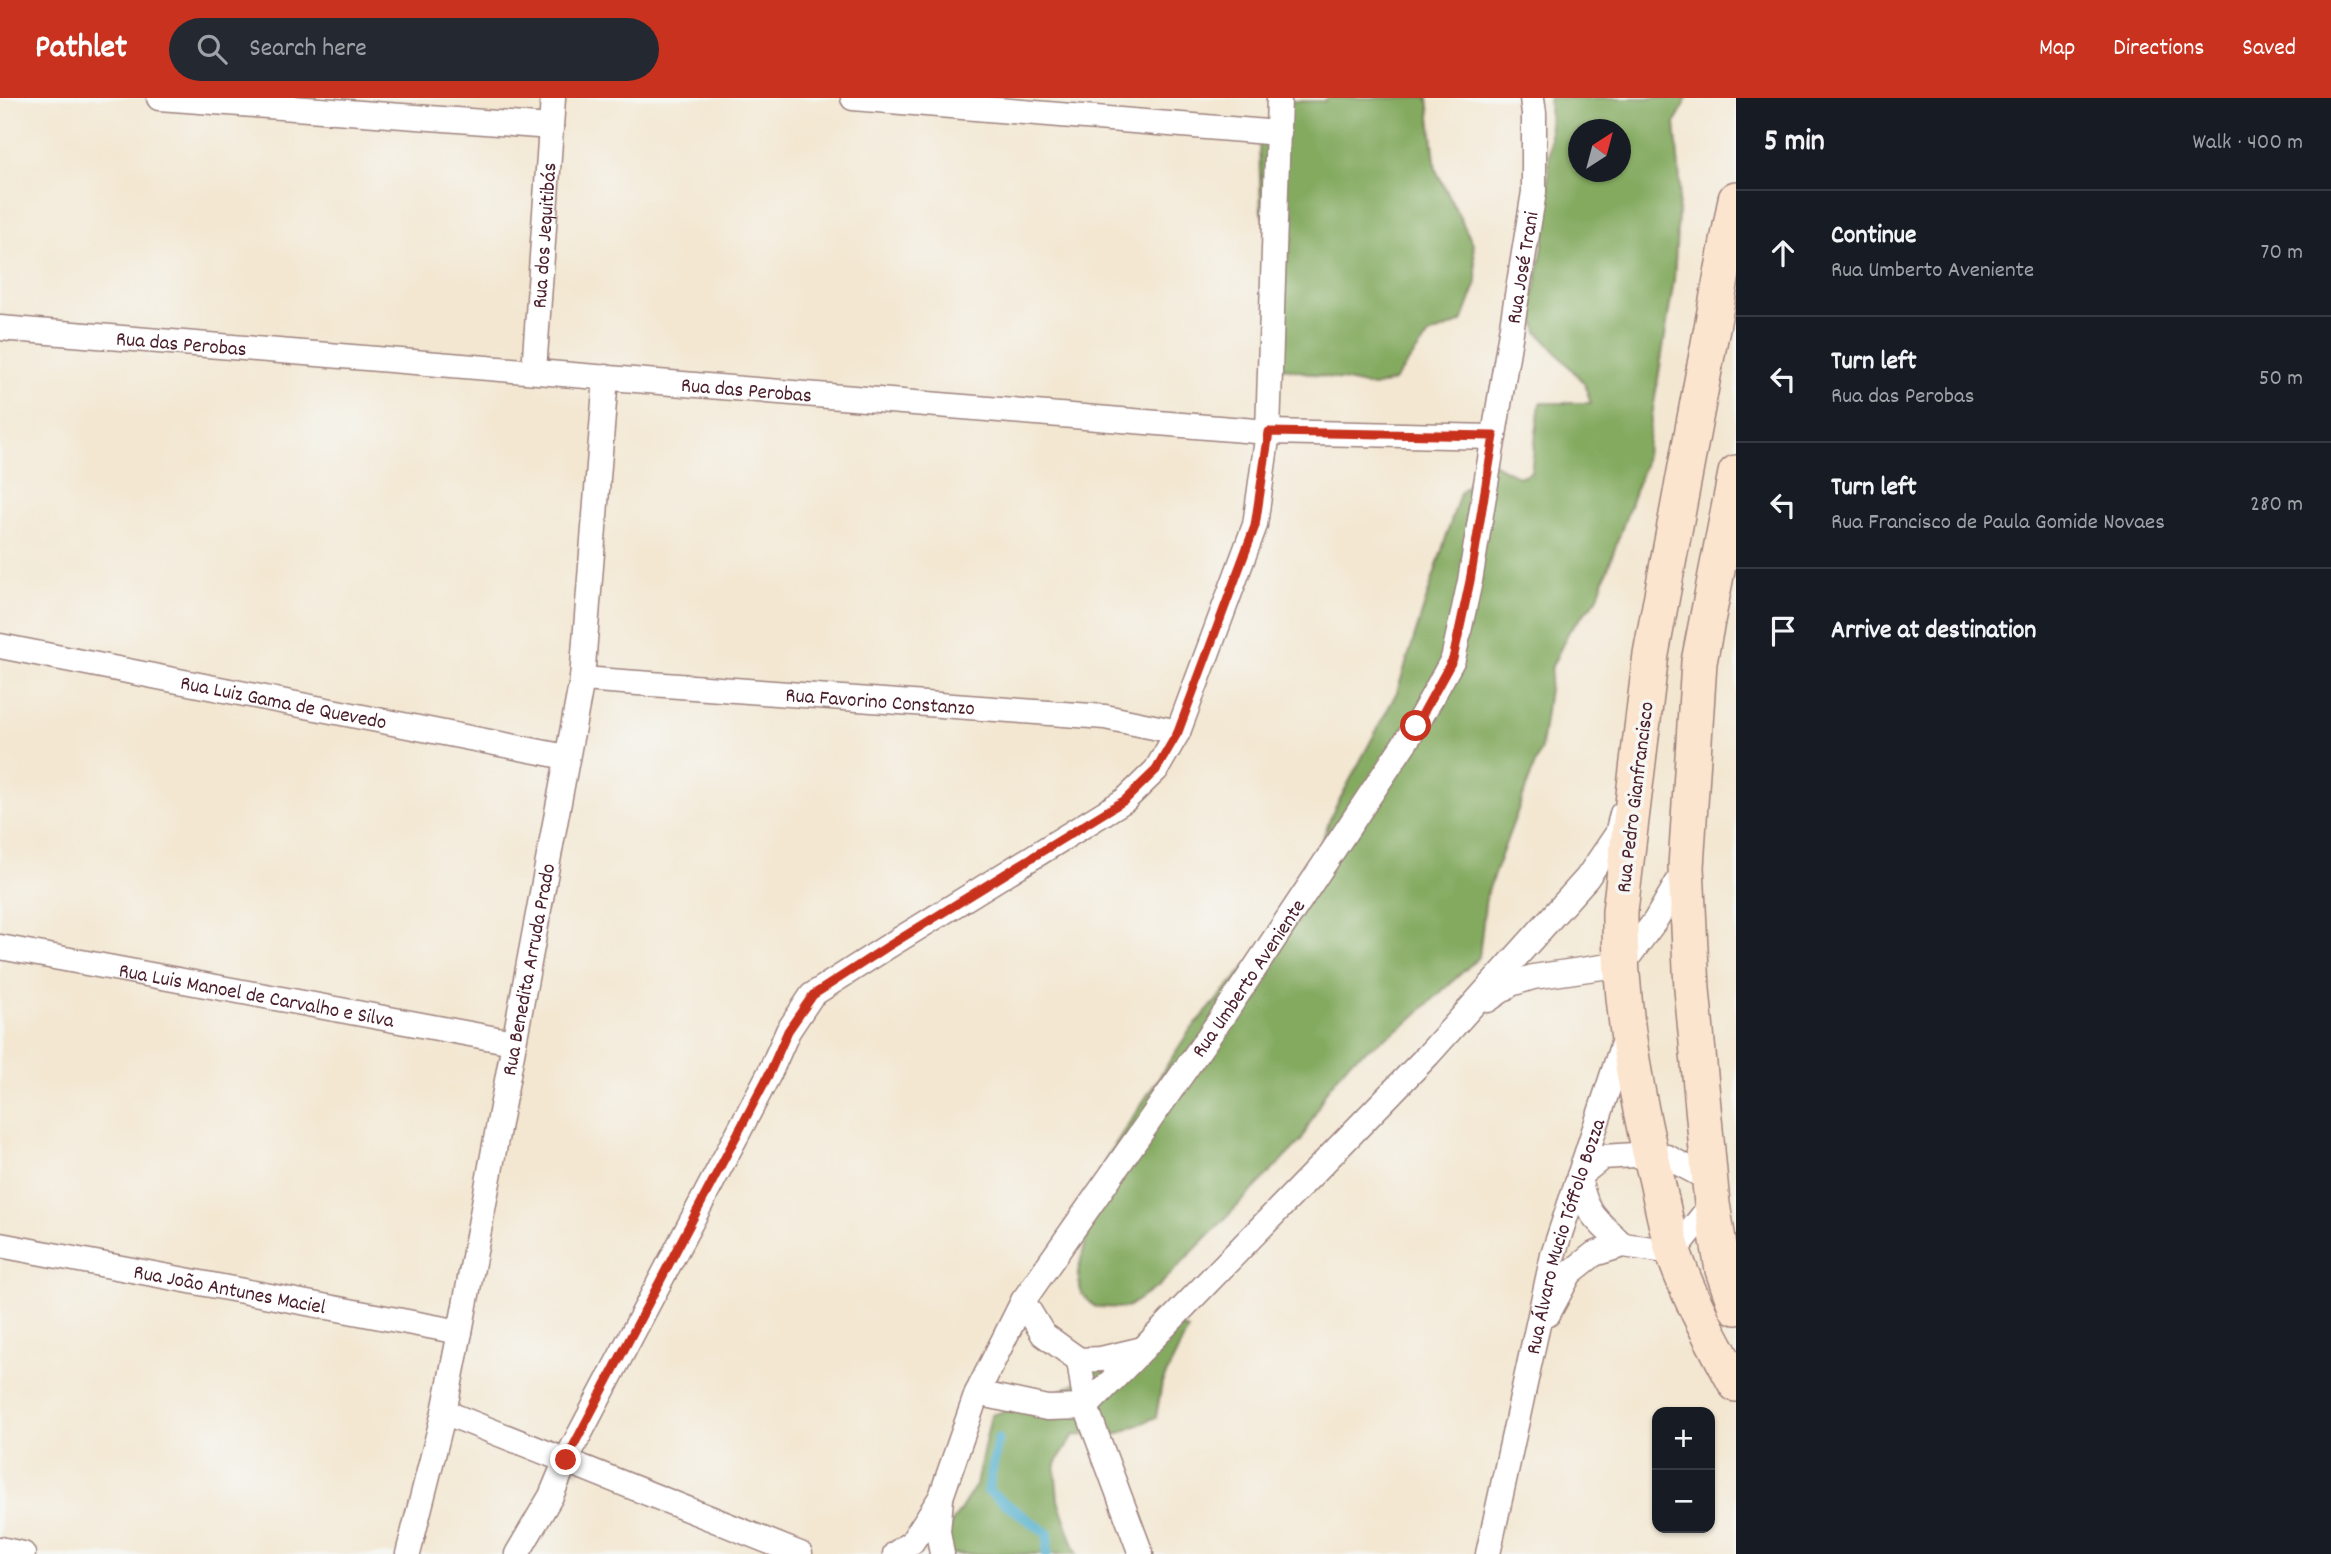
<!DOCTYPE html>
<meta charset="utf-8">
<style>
:root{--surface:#171b24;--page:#242831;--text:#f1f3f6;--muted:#9ea1a6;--line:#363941;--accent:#c8321e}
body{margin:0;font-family:Dekko,sans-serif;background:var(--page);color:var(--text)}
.controls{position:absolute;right:21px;bottom:21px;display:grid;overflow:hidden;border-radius:14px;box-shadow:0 2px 5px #0004}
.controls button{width:63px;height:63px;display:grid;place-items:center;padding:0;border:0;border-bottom:2px solid var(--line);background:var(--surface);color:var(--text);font:35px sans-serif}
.compass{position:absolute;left:1568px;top:21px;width:63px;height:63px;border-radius:50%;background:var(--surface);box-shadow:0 2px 5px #0004;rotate:36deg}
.stop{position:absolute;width:21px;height:21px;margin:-16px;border:5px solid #c8321e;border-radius:50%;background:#fff}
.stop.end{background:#c8321e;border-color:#fff;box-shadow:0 2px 7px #0008}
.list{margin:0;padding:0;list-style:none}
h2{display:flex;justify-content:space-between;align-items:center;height:91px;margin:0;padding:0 28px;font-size:30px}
h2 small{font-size:23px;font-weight:400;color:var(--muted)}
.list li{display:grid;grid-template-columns:46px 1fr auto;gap:21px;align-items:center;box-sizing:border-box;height:126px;padding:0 28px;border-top:2px solid var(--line)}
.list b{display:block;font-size:26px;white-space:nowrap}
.list p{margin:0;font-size:23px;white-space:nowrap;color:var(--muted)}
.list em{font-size:23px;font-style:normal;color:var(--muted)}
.icon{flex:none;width:38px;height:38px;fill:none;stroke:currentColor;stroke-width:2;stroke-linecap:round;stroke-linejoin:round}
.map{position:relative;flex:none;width:1736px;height:1456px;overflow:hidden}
header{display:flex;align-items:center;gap:42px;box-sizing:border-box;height:98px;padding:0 35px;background:var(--accent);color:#fff}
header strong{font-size:33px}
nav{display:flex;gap:38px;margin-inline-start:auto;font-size:24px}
.search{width:490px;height:63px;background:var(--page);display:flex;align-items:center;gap:18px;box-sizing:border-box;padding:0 24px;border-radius:38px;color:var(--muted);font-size:26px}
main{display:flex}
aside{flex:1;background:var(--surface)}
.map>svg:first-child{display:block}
.forest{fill:#84aa60;stroke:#676446;stroke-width:2;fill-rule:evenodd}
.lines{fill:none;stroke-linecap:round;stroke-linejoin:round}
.stream{stroke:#4dadcc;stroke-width:10}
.street-casing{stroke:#9e837e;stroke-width:27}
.secondary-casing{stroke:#9e837e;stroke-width:38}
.street{stroke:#fff;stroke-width:24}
.secondary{stroke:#fce5cf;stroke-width:35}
.route{stroke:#c8321e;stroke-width:9}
.labels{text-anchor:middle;stroke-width:7;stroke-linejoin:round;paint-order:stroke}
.street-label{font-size:21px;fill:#4a1f2b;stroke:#f6f6f2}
</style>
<header>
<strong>Pathlet</strong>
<div class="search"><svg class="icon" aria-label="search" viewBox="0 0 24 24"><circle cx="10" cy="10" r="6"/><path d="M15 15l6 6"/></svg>Search here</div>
<nav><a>Map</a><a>Directions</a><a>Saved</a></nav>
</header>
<main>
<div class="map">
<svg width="1736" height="1456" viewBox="0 0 1736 1456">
<rect width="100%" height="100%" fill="#f6f6f2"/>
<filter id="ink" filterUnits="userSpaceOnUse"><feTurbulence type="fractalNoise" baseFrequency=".0143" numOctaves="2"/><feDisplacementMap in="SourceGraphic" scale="14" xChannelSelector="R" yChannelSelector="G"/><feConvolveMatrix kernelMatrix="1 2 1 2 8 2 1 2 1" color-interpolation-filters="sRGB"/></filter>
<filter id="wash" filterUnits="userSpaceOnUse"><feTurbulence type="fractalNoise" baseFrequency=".00686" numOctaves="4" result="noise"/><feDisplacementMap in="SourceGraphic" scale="28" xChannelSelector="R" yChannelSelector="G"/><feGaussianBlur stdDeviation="1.57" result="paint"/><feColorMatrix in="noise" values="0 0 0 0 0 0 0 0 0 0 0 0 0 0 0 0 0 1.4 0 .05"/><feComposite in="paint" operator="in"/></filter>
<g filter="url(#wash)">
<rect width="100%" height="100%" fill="#f3e7d1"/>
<g class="forest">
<polygon points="1328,0 1428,0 1436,72 1473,146 1477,184 1462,224 1429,237 1394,283 1374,289 1280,269 1283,179 1261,113 1259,45 1280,3 1324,3"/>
<path d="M1549,0H1687L1675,25L1680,83L1674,182L1644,368L1597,501L1569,533L1552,568L1541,650L1486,798L1479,859L1406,926L1350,963L1326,993L1301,1043L1160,1187L1126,1210L1095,1209L1081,1195L1078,1174L1107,1059L1188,935L1296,811L1332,716L1397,594L1460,395L1489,363L1519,379L1531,374L1540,305H1591L1584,285L1538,234L1531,212L1546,131L1550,39ZM1578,32H1620V74H1578Z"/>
<polygon points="1180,1227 1188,1232 1162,1285 1156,1319 1113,1338 1074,1337 1055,1366 1058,1402 1077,1456 941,1456 941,1442 976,1387 991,1317 1046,1301"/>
</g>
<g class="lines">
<polyline class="stream" points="998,1341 988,1393 1048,1436 1047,1456"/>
</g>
</g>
<g filter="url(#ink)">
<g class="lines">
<defs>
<g id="street">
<polyline points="159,0 551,29"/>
<polyline points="853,0 1279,35"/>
<path id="s1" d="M0,230L1268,334L1494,339"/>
<path id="s2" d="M534,273L553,0"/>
<path id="s3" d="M0,548L566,659"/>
<path id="s4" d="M582,581L1105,619L1178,634"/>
<path id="s5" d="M0,849L513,944"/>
<polyline points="1488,902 1511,886 1533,879 1623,866 1655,823 1686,770"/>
<path id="s6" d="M0,1147L460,1234"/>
<path d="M1623,1147C1596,1122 1585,1115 1579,1078L1603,1059L1650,1056L1667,1059L1709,1081"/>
<polyline points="1548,1216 1570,1175 1594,1156 1623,1147 1674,1154 1712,1106"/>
<polyline points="1143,1251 1428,957 1587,780 1617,736 1622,716"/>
<polyline points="1079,1262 1086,1309 1141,1456"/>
<polyline points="977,1295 1047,1310 1086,1309 1143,1251 1101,1261 1079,1262 1043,1236 1023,1203"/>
<polyline points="444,1314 800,1456"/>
<polyline points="941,1401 938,1433 942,1456"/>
<polyline points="0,1451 23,1456"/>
<path id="s7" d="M408,1456L444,1314L460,1234L582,581L606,279"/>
<polyline points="517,1456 551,1398 566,1362 770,974 788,933 812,897 887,849 1125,702 1156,672 1178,634 1255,427 1268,334 1279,0"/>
<path id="s8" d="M895,1456L912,1444L941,1399L977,1295L1023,1203L1227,912L1416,628L1453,561L1470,483L1534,94V15L1532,0"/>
<path id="s9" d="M1488,1456L1553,1157L1626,936"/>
</g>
<g id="secondary">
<path d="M1736,101L1651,556L1620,813C1619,904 1635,995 1657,1083C1662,1107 1667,1132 1674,1156C1690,1202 1713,1243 1736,1286"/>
<polyline points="1736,375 1699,564 1686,769 1692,891 1712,1106 1723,1172 1736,1209"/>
</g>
</defs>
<use href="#street" class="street-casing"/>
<use href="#secondary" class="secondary-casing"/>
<use href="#street" class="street"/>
<use href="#secondary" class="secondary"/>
</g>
</g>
<g class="lines" filter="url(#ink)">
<polyline class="route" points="566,1362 770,974 788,933 813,897 887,849 1125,702 1156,672 1178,634 1255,428 1269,334 1494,338 1470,483 1453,561 1416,628"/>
</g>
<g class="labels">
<g class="street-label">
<text dy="7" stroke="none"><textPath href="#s2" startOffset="136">Rua dos Jequitibás</textPath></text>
<text dy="7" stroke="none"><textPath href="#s8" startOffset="1458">Rua José Trani</textPath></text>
<text dy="7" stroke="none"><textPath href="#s1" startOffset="182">Rua das Perobas</textPath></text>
<text dy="7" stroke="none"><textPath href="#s1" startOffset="749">Rua das Perobas</textPath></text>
<text dy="7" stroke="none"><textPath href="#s3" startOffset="289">Rua Luiz Gama de Quevedo</textPath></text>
<text dy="7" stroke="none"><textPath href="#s4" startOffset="299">Rua Favorino Constanzo</textPath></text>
<text transform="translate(1634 699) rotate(-83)" y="7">Rua Pedro Gianfrancisco</text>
<text dy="7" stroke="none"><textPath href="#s7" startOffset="597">Rua Benedita Arruda Prado</textPath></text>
<text dy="7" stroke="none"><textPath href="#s8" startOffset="681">Rua Umberto Aveniente</textPath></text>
<text dy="7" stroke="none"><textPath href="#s5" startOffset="261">Rua Luis Manoel de Carvalho e Silva</textPath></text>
<text dy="7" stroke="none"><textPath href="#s9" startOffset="327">Rua Álvaro Mucio Tóffolo Bozza</textPath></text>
<text dy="7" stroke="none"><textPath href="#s6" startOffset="234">Rua João Antunes Maciel</textPath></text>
</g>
</g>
</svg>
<div class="controls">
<button>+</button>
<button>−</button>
</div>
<svg class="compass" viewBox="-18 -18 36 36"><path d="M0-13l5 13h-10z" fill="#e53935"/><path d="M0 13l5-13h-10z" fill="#9ea1a6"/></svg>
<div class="stop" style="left:1416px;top:628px"></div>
<div class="stop end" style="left:566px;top:1362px"></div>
</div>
<aside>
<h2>5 min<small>Walk · 400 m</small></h2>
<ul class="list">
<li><svg class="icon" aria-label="ahead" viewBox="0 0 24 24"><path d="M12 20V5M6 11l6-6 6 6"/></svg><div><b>Continue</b><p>Rua Umberto Aveniente</p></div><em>70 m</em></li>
<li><svg class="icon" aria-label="left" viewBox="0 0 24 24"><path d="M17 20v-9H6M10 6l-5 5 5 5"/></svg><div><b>Turn left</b><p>Rua das Perobas</p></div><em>50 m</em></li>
<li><svg class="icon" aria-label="left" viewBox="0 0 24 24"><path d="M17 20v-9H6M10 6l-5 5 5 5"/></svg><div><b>Turn left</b><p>Rua Francisco de Paula Gomide Novaes</p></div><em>280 m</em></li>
<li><svg class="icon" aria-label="arrive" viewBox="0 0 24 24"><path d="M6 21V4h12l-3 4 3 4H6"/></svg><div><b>Arrive at destination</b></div></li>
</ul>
</aside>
</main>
